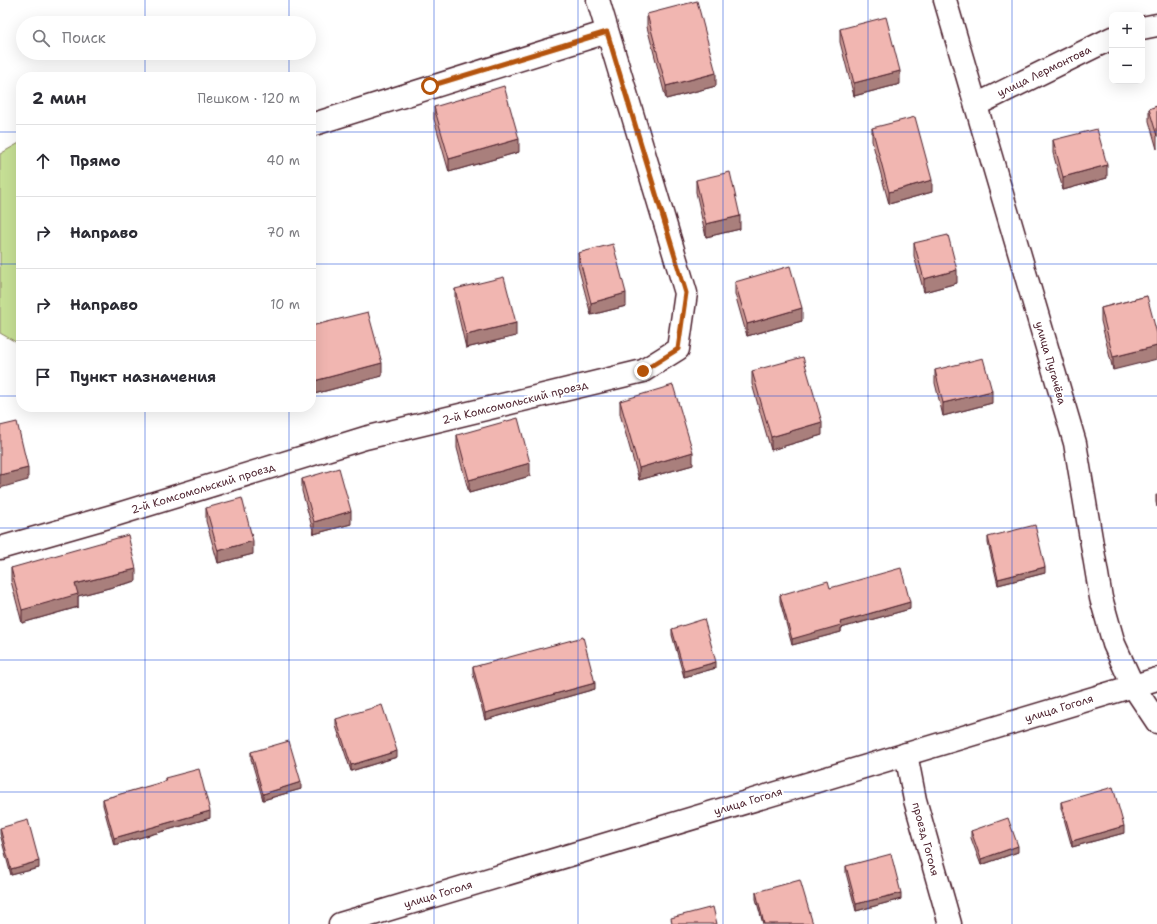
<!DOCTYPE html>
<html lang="ru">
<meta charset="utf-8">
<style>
:root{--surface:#fff;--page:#f2f2f3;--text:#2b2b33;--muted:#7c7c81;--line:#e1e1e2}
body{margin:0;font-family:"Shantell Sans",sans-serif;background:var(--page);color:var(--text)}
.controls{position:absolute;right:12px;top:12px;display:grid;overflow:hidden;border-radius:8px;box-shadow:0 4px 16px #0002}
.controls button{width:36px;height:36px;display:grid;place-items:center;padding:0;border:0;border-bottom:1px solid var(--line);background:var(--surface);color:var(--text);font:20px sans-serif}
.stop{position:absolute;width:12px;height:12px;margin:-9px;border:3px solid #b45309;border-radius:50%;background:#fff}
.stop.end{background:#b45309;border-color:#fff;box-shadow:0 1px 4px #0008}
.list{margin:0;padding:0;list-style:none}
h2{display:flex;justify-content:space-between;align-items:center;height:52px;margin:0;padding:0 16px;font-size:17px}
h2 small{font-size:13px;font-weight:400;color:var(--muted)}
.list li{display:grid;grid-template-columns:26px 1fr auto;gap:12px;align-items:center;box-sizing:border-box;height:72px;padding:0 16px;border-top:1px solid var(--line)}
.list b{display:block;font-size:15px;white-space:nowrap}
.list em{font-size:13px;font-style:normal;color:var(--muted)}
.icon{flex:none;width:22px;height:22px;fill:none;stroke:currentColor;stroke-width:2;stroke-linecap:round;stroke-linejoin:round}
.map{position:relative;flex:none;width:1157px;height:924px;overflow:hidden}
.search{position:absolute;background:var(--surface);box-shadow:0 4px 16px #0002;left:16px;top:16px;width:300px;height:44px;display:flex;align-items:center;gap:10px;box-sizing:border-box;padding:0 14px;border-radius:22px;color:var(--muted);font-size:15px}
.panel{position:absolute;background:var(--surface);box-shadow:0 4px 16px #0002;left:16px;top:72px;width:300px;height:340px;border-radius:16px}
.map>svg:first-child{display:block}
.green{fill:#c6df95;stroke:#887f60}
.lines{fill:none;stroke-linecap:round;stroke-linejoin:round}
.minor-casing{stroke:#4a1f2b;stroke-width:25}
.tertiary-casing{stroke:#4a1f2b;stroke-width:25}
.minor{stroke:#fff;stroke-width:22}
.tertiary{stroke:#fff;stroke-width:22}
.wall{fill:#cf9d98;stroke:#4a1f2b}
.shaded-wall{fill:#a97f7c;stroke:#4a1f2b}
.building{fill:#f1b6b1;stroke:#4a1f2b}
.route{stroke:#b45309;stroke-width:5}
.grid{fill:none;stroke:#1d4ed8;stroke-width:1;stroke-opacity:0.55}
.labels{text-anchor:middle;stroke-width:4;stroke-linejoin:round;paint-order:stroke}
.street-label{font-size:11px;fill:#4a1f2b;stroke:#fff}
</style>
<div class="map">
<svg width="1157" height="924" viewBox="0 0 1157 924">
<rect width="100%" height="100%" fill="#fff"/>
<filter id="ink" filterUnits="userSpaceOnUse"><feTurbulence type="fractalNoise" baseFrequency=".025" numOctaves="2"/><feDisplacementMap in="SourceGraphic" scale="8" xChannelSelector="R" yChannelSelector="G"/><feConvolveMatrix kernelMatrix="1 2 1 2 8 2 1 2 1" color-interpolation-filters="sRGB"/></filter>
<g filter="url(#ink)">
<polygon class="green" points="21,142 21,345 0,333 0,154"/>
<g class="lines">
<defs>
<g id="minor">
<polyline points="945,0 1075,443 1101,598 1114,644 1133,686 1157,722"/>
<polyline points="1142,28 1157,25"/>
<polyline points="976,105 1112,38"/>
<polyline points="311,125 607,32"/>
<polyline points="0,548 112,516 365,438 643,371 678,349 686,293 598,0"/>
<polyline points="906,754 915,800 950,924"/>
</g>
<polyline id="tertiary" points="340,924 1157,679"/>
</defs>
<use href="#minor" class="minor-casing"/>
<use href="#tertiary" class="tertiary-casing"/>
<use href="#minor" class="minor"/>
<use href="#tertiary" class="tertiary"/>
</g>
<g class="wall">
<polygon points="647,14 716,86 666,99 647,27"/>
<polygon points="840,29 900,84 854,96 840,42"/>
<polygon points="1157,106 1157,149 1149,121 1149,109"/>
<polygon points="434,107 519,152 449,172 434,119"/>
<polygon points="872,128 932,192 889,204 872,141"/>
<polygon points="1053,140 1107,178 1063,190 1053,153"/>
<polygon points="696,180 740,229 706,237 696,192"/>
<polygon points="914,243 957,283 924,292 914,256"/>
<polygon points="578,253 626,306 591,315 578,266"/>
<polygon points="735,282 802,321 747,336 735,294"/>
<polygon points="455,289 516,336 466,348 455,301"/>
<polygon points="1147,296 1113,370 1101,321 1101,308"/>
<polygon points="311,326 382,376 314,394 311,384"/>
<polygon points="935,370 992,403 943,416 935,383"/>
<polygon points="752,371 822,435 771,450 752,384"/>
<polygon points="620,401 693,465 639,480 620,414"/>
<polygon points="457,435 530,476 469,493 457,448"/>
<polygon points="302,479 351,524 314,534 302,491"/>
<polygon points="1156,495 1157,495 1157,507 1156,502"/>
<polygon points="206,508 253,554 218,563 206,521"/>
<polygon points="988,537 1045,573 998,585 988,543"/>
<polygon points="11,568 136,581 78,596 78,607 22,623 11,581"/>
<polygon points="830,588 910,609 841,628 841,632 792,645 780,601 780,595"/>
<polygon points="672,629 716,668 684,677 672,635"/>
<polygon points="473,667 595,689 485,720 473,674"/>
<polygon points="336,719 397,757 351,771 336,726"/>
<polygon points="251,752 301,789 263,800 251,759"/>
<polygon points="165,778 210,818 114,845 103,805 103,799 165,782"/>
<polygon points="1061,802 1124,833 1072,847 1061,808"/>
<polygon points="0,828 39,868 11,875 0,834"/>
<polygon points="971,831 1018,852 981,865 971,838"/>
<polygon points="846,866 901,899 856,911 846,873"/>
<polygon points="756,892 813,924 763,924 756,899"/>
</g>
<g class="shaded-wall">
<polygon points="900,71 900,84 854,96 854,83"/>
<polygon points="716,73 716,86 666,99 666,86"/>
<polygon points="519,139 519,152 449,172 449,159"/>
<polygon points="1107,165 1107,178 1063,190 1063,177"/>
<polygon points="932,180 932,192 889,204 889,192"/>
<polygon points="740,216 740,229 706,237 706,224"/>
<polygon points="957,270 957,283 924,292 924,279"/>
<polygon points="626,293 626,306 591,315 591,303"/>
<polygon points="802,308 802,321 747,336 747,324"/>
<polygon points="516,323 516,336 466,348 466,335"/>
<polygon points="1157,346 1157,359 1113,370 1113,357"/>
<polygon points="382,363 382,376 314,394 314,381"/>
<polygon points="992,391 992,403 943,416 943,403"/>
<polygon points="822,422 822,435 771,450 771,437"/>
<polygon points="693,452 693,465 639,480 639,468"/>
<polygon points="530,463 530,476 469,493 469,480"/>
<polygon points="28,468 28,480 0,488 0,475"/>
<polygon points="351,511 351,524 314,534 314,522"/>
<polygon points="253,541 253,554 218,563 218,551"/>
<polygon points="1045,567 1045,573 998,585 998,579"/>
<polygon points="136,569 136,581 78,596 78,607 22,623 22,610 75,584"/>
<polygon points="910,602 910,609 841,628 841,632 792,645 792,639 840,622"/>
<polygon points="716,662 716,668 684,677 684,671"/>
<polygon points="595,683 595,689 485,720 485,713"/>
<polygon points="397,751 397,757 351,771 351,765"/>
<polygon points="301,782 301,789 263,800 263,794"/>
<polygon points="210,811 210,818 114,845 114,838"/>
<polygon points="1124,826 1124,833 1072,847 1072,841"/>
<polygon points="1018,846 1018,852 981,865 981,859"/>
<polygon points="39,861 39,868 11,875 11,869"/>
<polygon points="901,893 901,899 856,911 856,904"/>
</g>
<g class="building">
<polygon points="697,1 716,73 666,86 647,14"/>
<polygon points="886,17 900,71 854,83 840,29"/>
<polygon points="504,86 519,139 449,159 434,107"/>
<polygon points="1157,106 1157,136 1149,109"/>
<polygon points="915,117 932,180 889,192 872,128"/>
<polygon points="1097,129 1107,165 1063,177 1053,140"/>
<polygon points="730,172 740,216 706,224 696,180"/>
<polygon points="948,235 957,270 924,279 914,243"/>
<polygon points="613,244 626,293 591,303 578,253"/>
<polygon points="790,266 802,308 747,324 735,282"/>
<polygon points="504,277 516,323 466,335 455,289"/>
<polygon points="1147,296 1157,334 1157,346 1113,357 1101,308"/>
<polygon points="368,312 382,363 314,381 311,371 311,326"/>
<polygon points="803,357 822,422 771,437 752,371"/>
<polygon points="983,358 992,391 943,403 935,370"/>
<polygon points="673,385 693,452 639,468 620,401"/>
<polygon points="518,418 530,463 469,480 457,435"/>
<polygon points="17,422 28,468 0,475 0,426"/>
<polygon points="339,468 351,511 314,522 302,479"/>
<polygon points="242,498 253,541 218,551 206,508"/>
<polygon points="1035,525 1045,567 998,579 988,537"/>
<polygon points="128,535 136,569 75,584 78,594 22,610 11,568"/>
<polygon points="901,568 910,602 840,622 841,625 792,639 780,595 828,581 830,588"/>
<polygon points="704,619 716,662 684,671 672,629"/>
<polygon points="583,637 595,683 485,713 473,667"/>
<polygon points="382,705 397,751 351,765 336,719"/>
<polygon points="289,741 301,782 263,794 251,752"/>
<polygon points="199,769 210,811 114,838 103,799 166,781 165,778"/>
<polygon points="1113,787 1124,826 1072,841 1061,802"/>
<polygon points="1008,818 1018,846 981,859 971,831"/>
<polygon points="28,820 39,861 11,869 0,828"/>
<polygon points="891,854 901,893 856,904 846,866"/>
<polygon points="800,880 813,924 764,924 756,892"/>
<polygon points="713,907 717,924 672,924 671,918"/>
</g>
</g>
<g class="lines" filter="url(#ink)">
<polyline class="route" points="430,86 607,32 686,293 678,349 643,371"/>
</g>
<path class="grid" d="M145,0V23M289,0V23M434,0V924M578,0V924M723,0V924M868,0V924M1012,0V924M145,53V77M289,53V77M0,132H21M311,132H1157M0,264H21M311,264H1157M0,396H21M311,396H1157M145,407V924M289,407V924M0,528H1157M0,660H1157M0,792H1157"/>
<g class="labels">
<g class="street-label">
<text transform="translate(1044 71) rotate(-26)" y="4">улица Лермонтова</text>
<text transform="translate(1051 363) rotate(74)" y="4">улица Пугачёва</text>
<text transform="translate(515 402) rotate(-14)" y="4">2-й Комсомольский проезд</text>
<text transform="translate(203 488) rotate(-17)" y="4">2-й Комсомольский проезд</text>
<text transform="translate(1059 708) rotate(-17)" y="4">улица Гоголя</text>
<text transform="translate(748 801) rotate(-17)" y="4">улица Гоголя</text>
<text transform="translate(926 839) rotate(75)" y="4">проезд Гоголя</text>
<text transform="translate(438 894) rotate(-17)" y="4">улица Гоголя</text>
</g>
</g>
</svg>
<div class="controls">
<button>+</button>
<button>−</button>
</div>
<div class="stop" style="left:430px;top:86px"></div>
<div class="stop end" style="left:643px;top:371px"></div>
<div class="search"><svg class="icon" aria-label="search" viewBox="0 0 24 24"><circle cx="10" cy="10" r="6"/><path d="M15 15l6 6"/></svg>Поиск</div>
<section class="panel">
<h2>2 мин<small>Пешком · 120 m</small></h2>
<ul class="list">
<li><svg class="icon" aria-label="ahead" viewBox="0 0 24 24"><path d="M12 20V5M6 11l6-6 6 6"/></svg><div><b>Прямо</b></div><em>40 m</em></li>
<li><svg class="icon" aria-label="right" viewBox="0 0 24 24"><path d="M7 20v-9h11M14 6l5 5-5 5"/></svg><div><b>Направо</b></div><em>70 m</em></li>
<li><svg class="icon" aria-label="right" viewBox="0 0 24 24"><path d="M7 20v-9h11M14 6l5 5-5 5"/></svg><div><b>Направо</b></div><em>10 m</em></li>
<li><svg class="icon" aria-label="arrive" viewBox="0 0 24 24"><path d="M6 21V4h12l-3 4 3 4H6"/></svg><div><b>Пункт назначения</b></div></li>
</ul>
</section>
</div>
